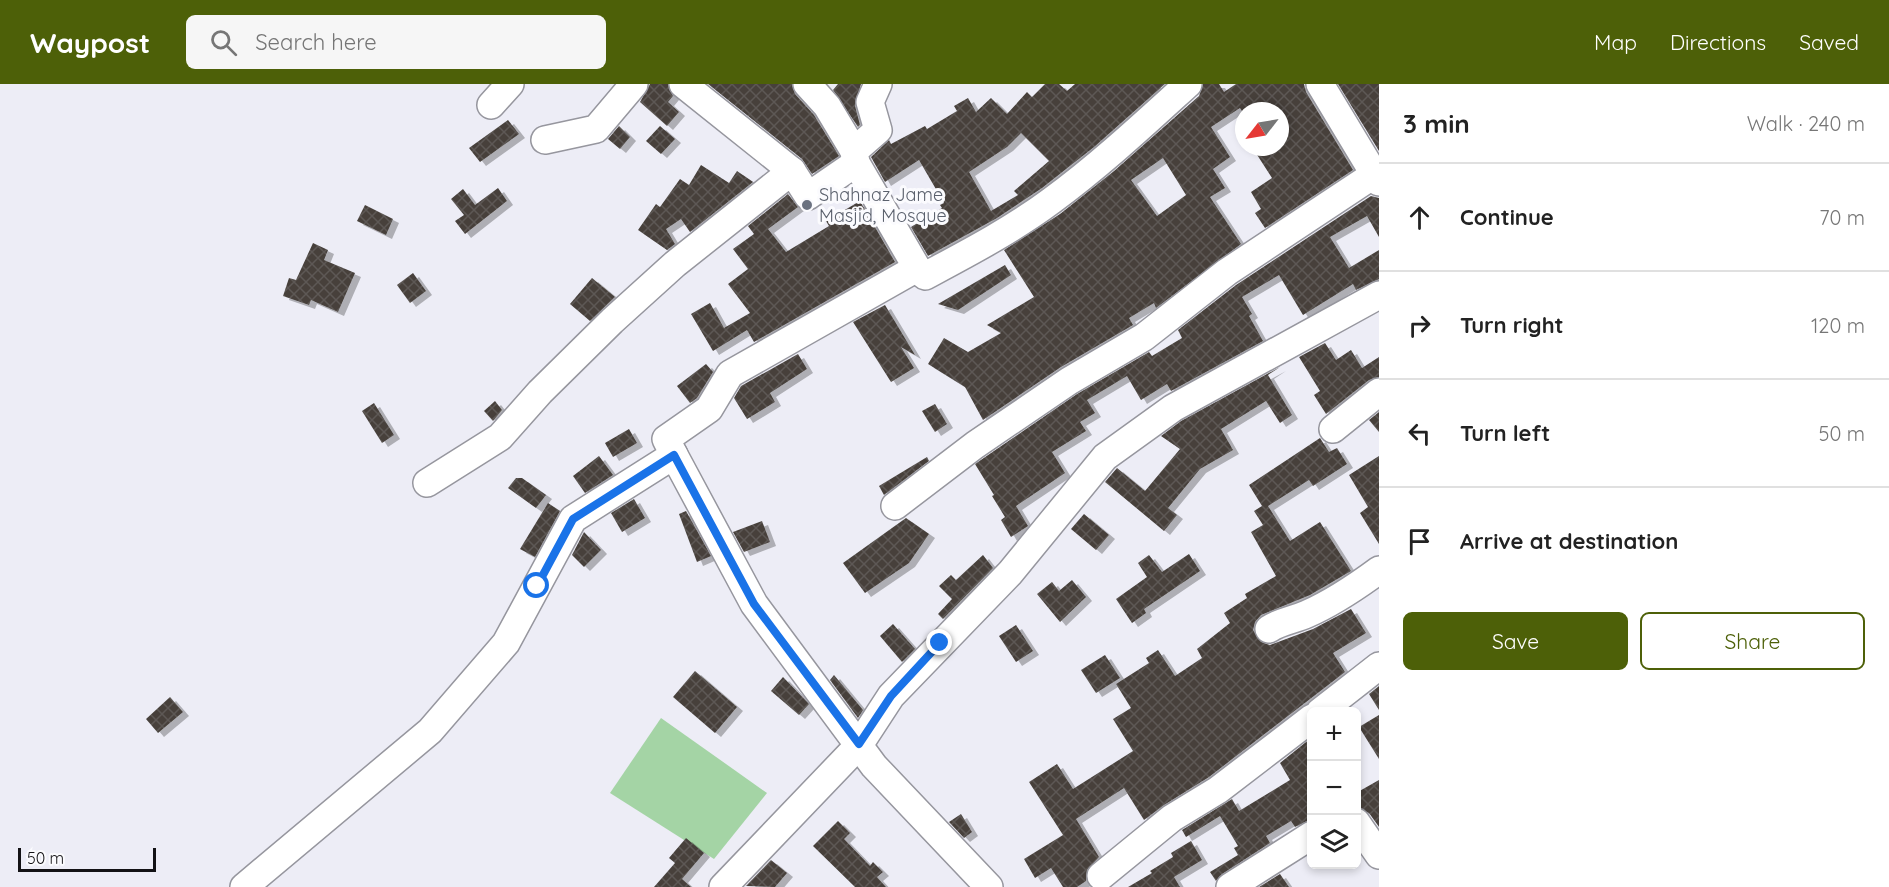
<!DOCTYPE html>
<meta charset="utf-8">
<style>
:root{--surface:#fff;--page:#f6f6f6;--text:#222;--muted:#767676;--line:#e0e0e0;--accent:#4d6008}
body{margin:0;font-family:Quicksand,sans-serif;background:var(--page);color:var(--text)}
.controls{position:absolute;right:18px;bottom:18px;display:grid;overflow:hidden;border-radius:9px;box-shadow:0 3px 9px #0003}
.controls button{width:54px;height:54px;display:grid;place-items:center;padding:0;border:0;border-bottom:2px solid var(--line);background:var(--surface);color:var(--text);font:30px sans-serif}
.compass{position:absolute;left:1235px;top:18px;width:54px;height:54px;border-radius:50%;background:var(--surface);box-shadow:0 3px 9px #0003;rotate:239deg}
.scale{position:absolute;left:18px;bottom:15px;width:138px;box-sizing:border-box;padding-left:6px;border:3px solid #131215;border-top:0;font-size:16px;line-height:21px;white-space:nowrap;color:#131215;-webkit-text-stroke:4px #fbfbfe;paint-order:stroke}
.stop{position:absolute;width:18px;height:18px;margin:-14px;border:4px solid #1a73e8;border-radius:50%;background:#fff}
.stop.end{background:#1a73e8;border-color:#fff;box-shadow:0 2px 6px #0008}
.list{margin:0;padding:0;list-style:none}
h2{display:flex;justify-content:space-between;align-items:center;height:78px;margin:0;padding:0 24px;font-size:26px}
h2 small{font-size:20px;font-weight:400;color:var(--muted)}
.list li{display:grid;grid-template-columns:39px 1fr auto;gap:18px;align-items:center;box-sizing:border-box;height:108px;padding:0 24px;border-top:2px solid var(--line)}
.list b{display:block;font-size:22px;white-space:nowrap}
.list em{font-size:20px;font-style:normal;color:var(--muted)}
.actions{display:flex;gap:12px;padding:18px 24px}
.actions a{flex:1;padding:14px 0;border:2px solid var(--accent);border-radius:9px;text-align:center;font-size:21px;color:var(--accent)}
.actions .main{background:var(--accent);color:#fff}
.icon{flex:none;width:33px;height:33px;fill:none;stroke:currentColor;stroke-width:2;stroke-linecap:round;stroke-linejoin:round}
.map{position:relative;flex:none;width:1379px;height:803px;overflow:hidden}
header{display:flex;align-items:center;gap:36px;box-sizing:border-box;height:84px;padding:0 30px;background:var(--accent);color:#fff}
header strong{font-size:28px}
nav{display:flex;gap:33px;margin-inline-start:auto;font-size:21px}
.search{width:420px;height:54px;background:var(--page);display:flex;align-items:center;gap:15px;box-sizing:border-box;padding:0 21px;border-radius:9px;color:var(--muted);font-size:22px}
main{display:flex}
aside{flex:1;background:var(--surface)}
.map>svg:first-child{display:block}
.green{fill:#a4d4a5}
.building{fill:url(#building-cross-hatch);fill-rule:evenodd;filter:url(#shadow)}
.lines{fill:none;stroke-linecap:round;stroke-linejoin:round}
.minor-casing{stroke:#96969e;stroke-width:30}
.minor{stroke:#fff;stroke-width:27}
.route{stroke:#1a73e8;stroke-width:8}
.worship-dot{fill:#6b7280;stroke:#fbfbfe;stroke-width:2}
.labels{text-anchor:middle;stroke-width:6;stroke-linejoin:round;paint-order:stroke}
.worship-label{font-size:18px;fill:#5b616d;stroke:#fbfbfe;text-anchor:start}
</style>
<header>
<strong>Waypost</strong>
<div class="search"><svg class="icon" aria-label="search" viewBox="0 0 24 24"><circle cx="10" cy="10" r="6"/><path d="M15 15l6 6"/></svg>Search here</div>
<nav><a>Map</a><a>Directions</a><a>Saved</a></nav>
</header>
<main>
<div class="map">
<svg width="1379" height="803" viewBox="0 0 1379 803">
<defs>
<pattern id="building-cross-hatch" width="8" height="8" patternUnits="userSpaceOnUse" patternTransform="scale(1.5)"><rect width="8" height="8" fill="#46403b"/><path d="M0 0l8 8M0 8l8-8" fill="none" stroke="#5d5854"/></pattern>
<filter id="shadow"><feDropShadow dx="6" dy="4" stdDeviation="0" flood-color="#0004"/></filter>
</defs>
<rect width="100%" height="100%" fill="#ededf6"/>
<polygon class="green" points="661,634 767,709 714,775 610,709"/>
<g class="building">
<polygon points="650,0 668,0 673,12 668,18 679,28 667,42 640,18"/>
<polygon points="708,0 792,0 795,10 814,31 839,72 812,90 802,75"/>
<polygon points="838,0 861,0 855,22 860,41 858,43 833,6"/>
<path d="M1045,0H1059L1067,7L1075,0H1165L1094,63L1042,104L997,134L928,172L911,143L942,124L940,121L944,119L919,76L885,98L871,73L889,56L891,60L925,42L927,45L957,27L954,22L968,14L976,28L991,14L1007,30L1027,8L1032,13ZM1021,49L1049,77L1014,107L1018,111L991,127L969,88L1007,63Z"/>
<path d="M1203,0H1219L1224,8L1236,0H1304L1306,8L1353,86L1265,144L1255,129L1261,125L1251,108L1272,94L1252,63H1280V27H1242L1240,24L1211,43L1230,73L1213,85L1225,104L1210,113L1241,160L1156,224L1154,219L1129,234L1133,241L1061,283L983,336L965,303L928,280L944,254L968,268L1001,249L987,241L1034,213L1004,166L1060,130L1114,87L1199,12ZM1163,74L1186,111L1157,132L1131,96Z"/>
<polygon points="1338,0 1379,0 1379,67"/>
<polygon points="508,36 519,50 480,78 469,64"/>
<polygon points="619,42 630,53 620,65 608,55"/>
<polygon points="660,42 675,55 661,70 646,57"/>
<polygon points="701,81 729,99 737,87 753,98 690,148 681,135 666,145 675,160 667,166 638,146 656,120 660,123 680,95 689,101"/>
<polygon points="498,104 507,117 465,150 455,137 464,131 451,115 463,105 475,121"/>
<polygon points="788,110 798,123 768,145 786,168 829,142 826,137 860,117 895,178 754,258 747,246 713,267 691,230 710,219 724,244 750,229 728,200 748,185 733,165 754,150 748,142"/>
<polygon points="1371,112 1379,114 1379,153 1367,132 1330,153 1349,184 1379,166 1379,195 1356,206 1353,200 1303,231 1279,191 1242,213 1252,230 1249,232 1263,257 1171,307 1167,300 1141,316 1127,292 1087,316 1095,329 1080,338 1086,347 1052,368 1065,389 1016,422 1028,442 1011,453 1001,436 1005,433 992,412 994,411 975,380 1077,310 1149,268 1152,272 1182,254 1178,246 1236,201"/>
<polygon points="365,121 393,135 386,151 357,137"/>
<polygon points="313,159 328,166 324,176 355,189 338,228 311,216 309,221 283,212 289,194 296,196"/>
<polygon points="1005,181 1011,191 958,226 938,220"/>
<polygon points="413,189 426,207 410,219 397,201"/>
<polygon points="592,194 615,213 590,237 570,220"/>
<polygon points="885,221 915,271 901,263 914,284 891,298 853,238"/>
<polygon points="1325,259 1336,276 1351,266 1362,284 1379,273 1379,293 1369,296 1326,330 1314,311 1320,307 1299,273"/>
<polygon points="798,270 807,285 770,309 775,318 747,335 734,314 741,302"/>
<polygon points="706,280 713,288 697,314 690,319 677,302"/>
<polygon points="1280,283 1268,291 1292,331 1280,339 1266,317 1221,345 1233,366 1200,385 1168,424 1177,431 1164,447 1105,398 1117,384 1145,407 1180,365 1161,352 1181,337"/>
<polygon points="495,317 502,326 493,337 484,327"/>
<polygon points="374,319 394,351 382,359 362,327"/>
<polygon points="935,320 947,340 935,348 922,327"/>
<polygon points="1379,328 1379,348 1369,336"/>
<polygon points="629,345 637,359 613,373 605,359"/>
<polygon points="1320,354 1329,368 1337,364 1347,380 1313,402 1309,396 1268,422 1290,457 1320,438 1351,487 1310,511 1261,531 1255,538 1253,546 1261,558 1270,561 1313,545 1351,525 1366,549 1333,569 1345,588 1209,693 1164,721 1144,736 1124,704 1076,735 1099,773 1087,786 1086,797 1077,803 1063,803 1051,784 1035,794 1024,775 1063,751 1029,698 1057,680 1073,705 1133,667 1113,635 1131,624 1116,600 1149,579 1146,574 1158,566 1175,592 1202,574 1197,565 1230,539 1224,529 1247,514 1245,510 1276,492 1251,448 1263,441 1254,427 1262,422 1249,401"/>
<polygon points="599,372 613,391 585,409 573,392"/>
<polygon points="1379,372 1379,460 1360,429 1368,423 1349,391"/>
<polygon points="927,373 929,377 884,411 879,402"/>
<polygon points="516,394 522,394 546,411 536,424 508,404"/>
<polygon points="634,415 645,434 622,448 611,429"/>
<polygon points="548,419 560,427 535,473 520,465"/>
<polygon points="686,427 711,472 697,478 679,430"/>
<polygon points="1084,430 1109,451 1096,466 1071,445"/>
<polygon points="906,434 929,450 909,479 865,509 843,479"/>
<polygon points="762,437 770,458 744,468 733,448"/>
<polygon points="584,448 601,466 584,483 572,471"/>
<polygon points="1189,470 1200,487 1144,525 1146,529 1132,539 1116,515 1147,493 1138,479 1149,471 1162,488"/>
<polygon points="983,471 993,484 943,535 938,530 952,515 939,502 951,491 956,496"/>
<polygon points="1072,496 1086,513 1060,538 1037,510 1052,498 1059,507"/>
<polygon points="893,540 915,565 902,578 880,552"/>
<polygon points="1016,541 1033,567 1016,578 999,552"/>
<polygon points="1105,571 1120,594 1096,609 1081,586"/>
<polygon points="695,587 737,623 715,649 673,613"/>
<polygon points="834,591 863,626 858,634 830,596"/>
<polygon points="783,593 809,620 799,631 771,607"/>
<polygon points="1379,602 1379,626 1369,610"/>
<polygon points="170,613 183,628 158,649 146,635"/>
<polygon points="1379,631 1379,675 1359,643"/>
<polygon points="1311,654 1311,735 1295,743 1291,737 1266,752 1270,759 1222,790 1216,797 1210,788 1238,771 1234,764 1238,762 1220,732 1186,753 1182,746 1232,715 1239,727 1290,696 1280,679"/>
<polygon points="1379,696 1379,743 1369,729 1356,723 1356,709"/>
<polygon points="961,730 972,748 964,754 949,738"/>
<polygon points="838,737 850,749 844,755 870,782 873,778 883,788 877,793 886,803 855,803 813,762"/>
<polygon points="686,754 704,769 682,795 691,803 654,803 675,779 669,774"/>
<polygon points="1191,757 1202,776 1174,793 1180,803 1128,803 1152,789 1150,787 1173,773 1171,769"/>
<polygon points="771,776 787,789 775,803 746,802"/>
<polygon points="1280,790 1289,803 1259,803"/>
</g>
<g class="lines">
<defs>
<g id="minor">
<polyline points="683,0 792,87"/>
<polyline points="807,0 827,22 854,67"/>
<polyline points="1320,0 1379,98"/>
<polyline points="491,21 510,0"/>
<polyline points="545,56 596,45 634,0"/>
<path d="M917,184L925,192C968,169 1012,146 1051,117C1100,81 1144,40 1188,0"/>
<polyline points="1333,345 1379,308"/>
<polyline points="674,371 754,520 874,682 989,803"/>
<polyline points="427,399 500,353 540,308 612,237 675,180 792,87 808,112 856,79"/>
<polyline points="895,422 975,361 1069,297 1144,253 1227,188 1375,90"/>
<path d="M1269,545C1281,537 1294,536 1307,530C1334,518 1356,503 1379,486"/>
<polyline points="1320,628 1379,582"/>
<polyline points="1356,738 1379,771"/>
<polyline points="1101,792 1172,734 1218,706 1312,634"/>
<polyline points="244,803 430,647 506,559 573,435 674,371 666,355 709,325 730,290 917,184 856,79 854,67 878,46 870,18 878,0"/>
<polyline points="723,803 859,661 891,612 1010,489 1105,373 1173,324 1379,211"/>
<polyline points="1230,803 1312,751"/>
</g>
</defs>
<use href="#minor" class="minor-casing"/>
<use href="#minor" class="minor"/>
</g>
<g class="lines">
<polyline class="route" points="537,502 573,435 674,371 754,520 859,660 891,612 940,559"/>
</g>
<circle class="worship-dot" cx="807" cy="121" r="6"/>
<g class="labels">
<g class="worship-label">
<text x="819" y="117">Shahnaz Jame<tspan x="819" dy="21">Masjid, Mosque</tspan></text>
</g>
</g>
</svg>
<div class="controls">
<button>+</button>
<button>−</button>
<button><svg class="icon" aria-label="layers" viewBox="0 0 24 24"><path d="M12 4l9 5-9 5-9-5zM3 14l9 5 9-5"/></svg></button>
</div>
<svg class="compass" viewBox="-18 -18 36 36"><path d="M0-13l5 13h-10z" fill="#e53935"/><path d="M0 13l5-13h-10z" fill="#767676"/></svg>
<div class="scale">50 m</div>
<div class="stop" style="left:537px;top:502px"></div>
<div class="stop end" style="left:940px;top:559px"></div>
</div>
<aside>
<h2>3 min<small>Walk · 240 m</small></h2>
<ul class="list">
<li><svg class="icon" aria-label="ahead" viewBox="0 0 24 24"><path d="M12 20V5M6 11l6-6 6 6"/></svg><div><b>Continue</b></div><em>70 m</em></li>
<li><svg class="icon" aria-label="right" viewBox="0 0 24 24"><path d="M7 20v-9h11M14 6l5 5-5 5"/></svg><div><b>Turn right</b></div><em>120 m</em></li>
<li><svg class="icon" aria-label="left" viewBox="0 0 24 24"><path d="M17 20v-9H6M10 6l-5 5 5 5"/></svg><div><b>Turn left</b></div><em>50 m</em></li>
<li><svg class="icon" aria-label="arrive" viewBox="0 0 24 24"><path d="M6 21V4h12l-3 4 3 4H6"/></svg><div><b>Arrive at destination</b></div></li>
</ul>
<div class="actions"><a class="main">Save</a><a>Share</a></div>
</aside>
</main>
